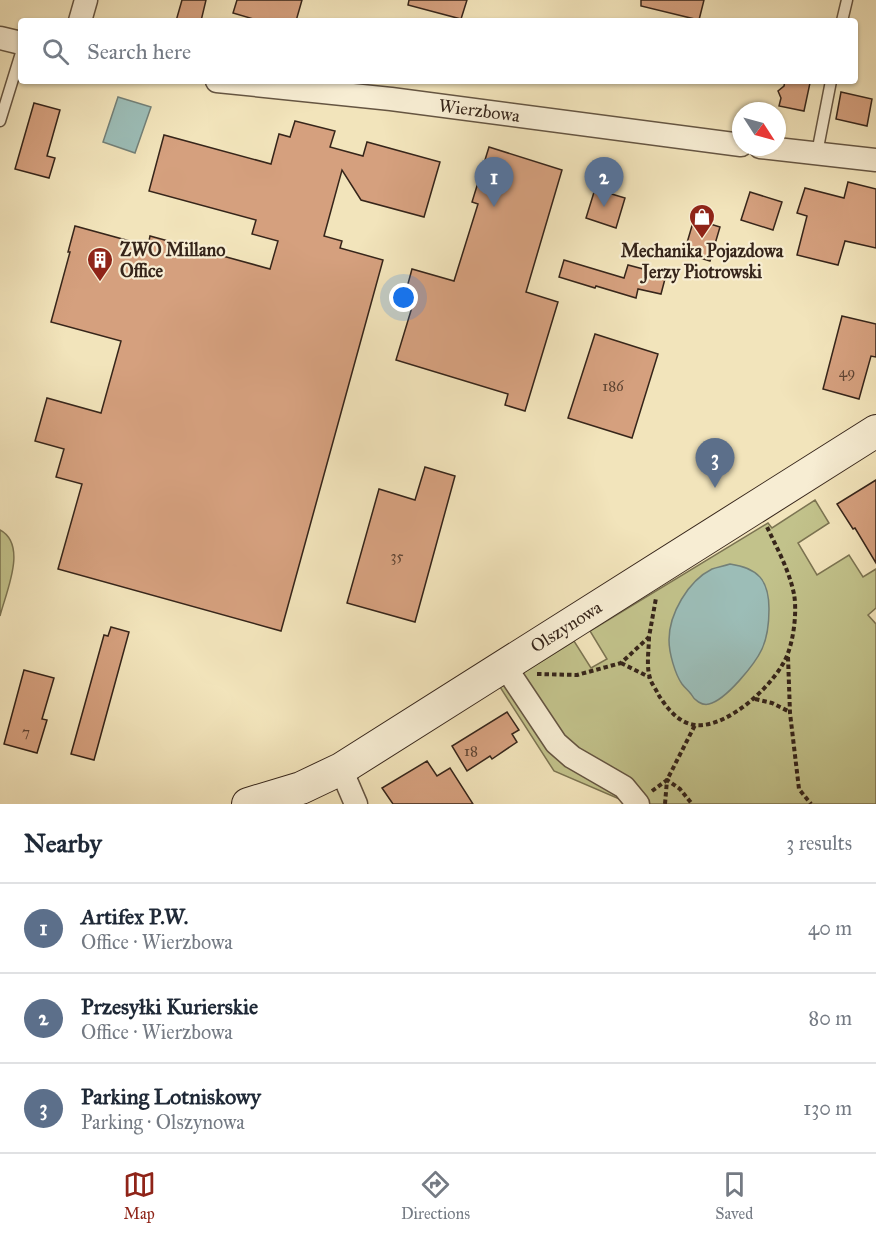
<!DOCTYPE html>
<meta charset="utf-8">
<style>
:root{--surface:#fff;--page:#f6f6f7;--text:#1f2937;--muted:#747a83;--line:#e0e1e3;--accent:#8f2418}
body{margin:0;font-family:"IM FELL Great Primer",serif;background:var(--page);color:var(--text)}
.compass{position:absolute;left:732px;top:102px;width:54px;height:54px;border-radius:50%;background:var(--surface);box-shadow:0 2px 4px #0004;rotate:126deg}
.you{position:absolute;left:404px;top:298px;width:21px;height:21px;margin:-15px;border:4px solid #fff;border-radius:50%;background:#1a73e8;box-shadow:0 0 0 9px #1a73e833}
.badge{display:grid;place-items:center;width:39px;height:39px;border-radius:50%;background:var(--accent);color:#fff;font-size:20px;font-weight:700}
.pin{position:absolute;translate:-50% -50px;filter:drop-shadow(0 2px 3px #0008)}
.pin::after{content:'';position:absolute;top:32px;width:21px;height:18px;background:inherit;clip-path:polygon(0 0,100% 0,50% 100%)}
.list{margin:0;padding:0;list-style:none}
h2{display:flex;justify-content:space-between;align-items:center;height:78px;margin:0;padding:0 24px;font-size:26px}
h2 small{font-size:20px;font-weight:400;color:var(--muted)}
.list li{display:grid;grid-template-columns:39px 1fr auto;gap:18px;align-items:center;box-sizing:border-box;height:90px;padding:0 24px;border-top:2px solid var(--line)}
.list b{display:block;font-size:22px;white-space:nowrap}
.list p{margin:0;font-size:20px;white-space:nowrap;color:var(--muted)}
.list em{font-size:20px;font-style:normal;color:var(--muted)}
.icon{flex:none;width:33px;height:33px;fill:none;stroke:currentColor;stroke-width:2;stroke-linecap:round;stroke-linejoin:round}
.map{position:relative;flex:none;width:876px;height:804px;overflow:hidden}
.search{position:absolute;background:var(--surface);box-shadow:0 2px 4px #0004;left:18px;right:18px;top:18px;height:66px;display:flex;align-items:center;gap:15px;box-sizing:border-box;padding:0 21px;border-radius:6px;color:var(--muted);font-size:22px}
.sheet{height:348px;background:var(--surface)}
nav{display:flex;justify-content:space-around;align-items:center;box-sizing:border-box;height:84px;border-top:2px solid var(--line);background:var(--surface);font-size:16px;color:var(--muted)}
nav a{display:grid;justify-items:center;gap:3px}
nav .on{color:var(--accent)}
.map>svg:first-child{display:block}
.green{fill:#c2c28b;stroke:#7c7452;stroke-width:1.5}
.water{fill:#9cbdb7;stroke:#738078;stroke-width:1.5}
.building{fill:#d5a07e;stroke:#36251a;stroke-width:1.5}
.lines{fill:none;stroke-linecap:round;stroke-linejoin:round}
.lane-casing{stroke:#655542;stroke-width:13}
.street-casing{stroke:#655542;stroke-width:25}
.secondary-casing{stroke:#36251a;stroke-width:34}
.path{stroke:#36251a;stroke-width:4;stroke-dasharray:4.5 3;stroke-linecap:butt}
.lane{stroke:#f7edd3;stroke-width:10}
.street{stroke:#f7edd3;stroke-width:22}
.secondary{stroke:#f7edd3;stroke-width:32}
.labels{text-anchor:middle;stroke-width:4.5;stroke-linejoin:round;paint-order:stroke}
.number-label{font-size:15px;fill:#5e4433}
.street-label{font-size:18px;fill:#36251a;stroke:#f7edd3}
.poi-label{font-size:18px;font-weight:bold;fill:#36251a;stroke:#f7edd3;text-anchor:start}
</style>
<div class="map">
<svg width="876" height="804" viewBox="0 0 876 804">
<rect width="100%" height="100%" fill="#f2e4bb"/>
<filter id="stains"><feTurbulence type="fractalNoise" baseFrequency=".00333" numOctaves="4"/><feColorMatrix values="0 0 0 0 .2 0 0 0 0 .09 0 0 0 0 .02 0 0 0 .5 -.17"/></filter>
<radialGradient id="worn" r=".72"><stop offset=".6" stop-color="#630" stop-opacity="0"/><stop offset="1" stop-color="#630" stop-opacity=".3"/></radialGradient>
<g class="green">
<polygon points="815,500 829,523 798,543 817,575 849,555 863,577 876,569 876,608 868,615 876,624 876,804 631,804 554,771 500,687 574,641 591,668 607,659 590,631 768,523 772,528"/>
<path d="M0,530C28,545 6,592 0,616Z"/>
</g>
<g class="water">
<polygon points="118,97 151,107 135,153 103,142"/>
<path d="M730,564C758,568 769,580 769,609C769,623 768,636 762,649C755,664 726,700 709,704C702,706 694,700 691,694C688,690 685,688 682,684C675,674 669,653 669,640C669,614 688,581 712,569C718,567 724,566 730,564Z"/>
</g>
<g class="building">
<polygon points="182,0 206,0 201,21 176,21"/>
<polygon points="237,0 302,0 296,21 260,21 233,13"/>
<polygon points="409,0 467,0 461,19 408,5"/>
<polygon points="641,0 704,0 699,20 641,6"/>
<polygon points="785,81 810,83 804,111 779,106 781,98 778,91 784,86"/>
<polygon points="841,92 872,99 867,126 836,119"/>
<polygon points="34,103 60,110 47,156 55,158 49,178 15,169"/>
<polygon points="295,121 335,131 330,147 363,156 367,142 440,162 424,217 361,200 342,170 324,236 342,241 340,248 383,260 281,631 58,569 82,484 56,477 64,449 35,441 47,398 101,413 121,341 51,322 70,252 68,252 75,226 148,246 150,236 270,269 278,241 252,234 256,220 149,191 164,135 271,164 279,134 290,137"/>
<polygon points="489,147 562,170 526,292 558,302 525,411 505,405 508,394 396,360 416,294 406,291 412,269 454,281 478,204 472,202"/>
<polygon points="848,182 876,189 876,248 845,241 838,265 797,255 807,216 797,213 805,188 844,198"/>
<polygon points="595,189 625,198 616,228 586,218"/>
<polygon points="750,192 782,202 773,230 741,220"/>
<polygon points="694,219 720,227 710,261 684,253"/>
<polygon points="564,260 624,278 628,265 666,275 661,294 638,289 636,298 596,286 595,288 559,277"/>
<polygon points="842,316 876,324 876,357 871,356 859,399 823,389"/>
<polygon points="595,334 658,354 632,438 568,418"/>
<polygon points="425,467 455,476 415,622 347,603 379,489 415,500"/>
<polygon points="876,480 876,563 855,528 853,529 837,504"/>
<polygon points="111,627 129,632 94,760 71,754 104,635 108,636"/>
<polygon points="24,670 54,678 42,719 47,720 37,753 4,744"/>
<polygon points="507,712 519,730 512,734 517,742 492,759 490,756 467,771 452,746"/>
<polygon points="427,761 437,776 450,768 473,804 393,804 382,788"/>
</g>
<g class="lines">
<defs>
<g id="lane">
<polyline points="842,21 847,0"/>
<polyline points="0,121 21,53"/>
<polyline points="817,153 831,81"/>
</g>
<g id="street">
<polyline points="80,21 86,0"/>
<polyline points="0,38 21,43"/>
<path id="s1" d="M217,81L391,99L741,145"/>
<polyline points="760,147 876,160"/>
<polyline points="504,665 556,743 572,757 624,787 638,804"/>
<polyline points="341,769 356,804"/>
</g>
<g id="secondary">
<path id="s2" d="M248,804L301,788L341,769L876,431"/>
</g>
</defs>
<use href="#lane" class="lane-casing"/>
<use href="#street" class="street-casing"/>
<use href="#secondary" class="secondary-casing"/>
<g class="path">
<path d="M649,637C649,649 646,666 650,678C651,683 656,689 658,694C666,707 678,723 695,725C728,729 778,682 788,653C794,637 797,611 794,594C789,570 777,548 767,527"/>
<polyline points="788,657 790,713 799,789 811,804"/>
<polyline points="621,663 649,677"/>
<polyline points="537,674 577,675 621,663 649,637 656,598"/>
<polyline points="755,699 772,703 790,712"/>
<polyline points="652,791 667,780 695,725"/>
<polyline points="665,804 667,780 680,789 692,804"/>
</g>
<use href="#lane" class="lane"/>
<use href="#street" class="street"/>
<use href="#secondary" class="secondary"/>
</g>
<defs>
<symbol id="shop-pin" viewBox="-11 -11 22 30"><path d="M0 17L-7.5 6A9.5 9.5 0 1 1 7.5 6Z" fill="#8f2418" stroke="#f7edd3"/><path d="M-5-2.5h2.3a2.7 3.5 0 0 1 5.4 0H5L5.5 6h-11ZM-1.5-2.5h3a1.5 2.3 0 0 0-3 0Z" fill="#fff"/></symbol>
<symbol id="building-pin" viewBox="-11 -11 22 30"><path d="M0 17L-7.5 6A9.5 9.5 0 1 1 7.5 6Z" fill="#8f2418" stroke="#f7edd3"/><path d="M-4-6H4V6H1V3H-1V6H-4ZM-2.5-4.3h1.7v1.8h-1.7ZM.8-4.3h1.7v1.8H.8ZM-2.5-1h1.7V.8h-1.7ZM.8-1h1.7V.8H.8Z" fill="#fff"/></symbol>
</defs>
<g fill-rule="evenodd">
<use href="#shop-pin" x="687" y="202" width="30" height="40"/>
<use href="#building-pin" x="85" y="245" width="30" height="40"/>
</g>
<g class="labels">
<g class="number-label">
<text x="847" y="377">49</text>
<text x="613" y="391">186</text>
<text x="397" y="561">35</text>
<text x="26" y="737">7</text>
<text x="471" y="756">18</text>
</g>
<g class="street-label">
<text dy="6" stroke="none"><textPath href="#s1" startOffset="264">Wierzbowa</textPath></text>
<text dy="6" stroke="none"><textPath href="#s2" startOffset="366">Olszynowa</textPath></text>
</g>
<g class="poi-label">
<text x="120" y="256">ZWO Millano<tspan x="120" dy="21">Office</tspan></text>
<text x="702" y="257" text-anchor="middle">Mechanika Pojazdowa<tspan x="702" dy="21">Jerzy Piotrowski</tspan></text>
</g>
</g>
<rect width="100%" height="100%" filter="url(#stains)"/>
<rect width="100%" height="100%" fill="url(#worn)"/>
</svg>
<svg class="compass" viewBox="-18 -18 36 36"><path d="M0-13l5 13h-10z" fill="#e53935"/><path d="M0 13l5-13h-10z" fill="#747a83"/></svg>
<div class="you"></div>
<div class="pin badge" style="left:494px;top:207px;background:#5c6f8a">1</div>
<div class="pin badge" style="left:604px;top:207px;background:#5c6f8a">2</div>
<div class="pin badge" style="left:715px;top:488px;background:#5c6f8a">3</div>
<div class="search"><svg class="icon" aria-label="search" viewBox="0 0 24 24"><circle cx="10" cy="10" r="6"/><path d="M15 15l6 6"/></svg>Search here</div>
</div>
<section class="sheet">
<h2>Nearby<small>3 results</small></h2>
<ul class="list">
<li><span class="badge" style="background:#5c6f8a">1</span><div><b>Artifex P.W.</b><p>Office · Wierzbowa</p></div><em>40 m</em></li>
<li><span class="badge" style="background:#5c6f8a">2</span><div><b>Przesyłki Kurierskie</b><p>Office · Wierzbowa</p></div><em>80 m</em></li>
<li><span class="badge" style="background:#5c6f8a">3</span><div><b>Parking Lotniskowy</b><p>Parking · Olszynowa</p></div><em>130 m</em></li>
</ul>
</section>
<nav>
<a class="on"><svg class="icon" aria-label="map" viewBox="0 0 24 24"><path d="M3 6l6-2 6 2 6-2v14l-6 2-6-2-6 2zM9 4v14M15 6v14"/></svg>Map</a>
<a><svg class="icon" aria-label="directions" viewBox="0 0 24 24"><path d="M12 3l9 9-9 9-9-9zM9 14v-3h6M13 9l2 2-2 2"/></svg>Directions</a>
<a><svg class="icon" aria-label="saved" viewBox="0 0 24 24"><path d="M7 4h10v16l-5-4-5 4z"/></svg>Saved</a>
</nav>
